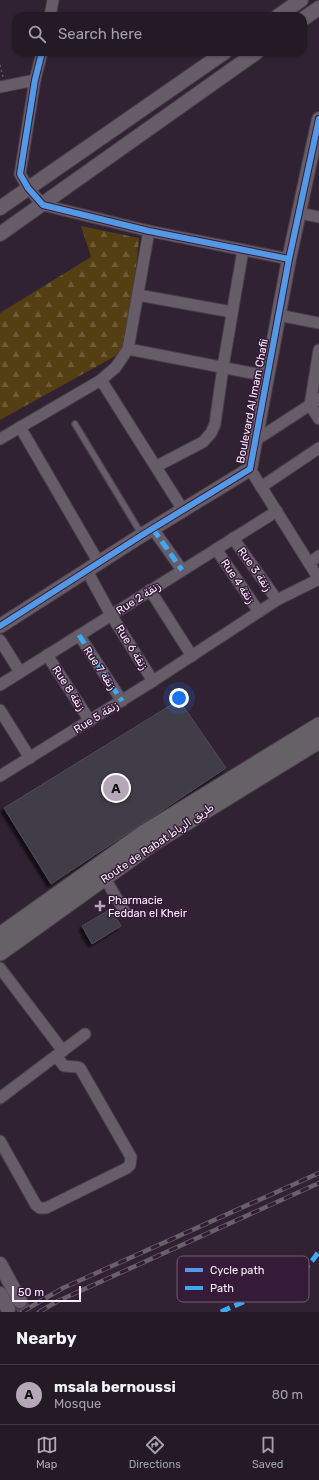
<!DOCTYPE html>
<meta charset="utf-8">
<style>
:root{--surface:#241a26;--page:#2c232e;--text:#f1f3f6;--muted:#a3a1a7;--line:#413843;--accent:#b5a7b7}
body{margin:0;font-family:Rubik,"Noto Naskh Arabic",sans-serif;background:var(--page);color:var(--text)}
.scale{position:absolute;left:12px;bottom:10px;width:69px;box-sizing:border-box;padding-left:4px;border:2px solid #fceefe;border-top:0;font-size:11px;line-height:14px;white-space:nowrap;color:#fceefe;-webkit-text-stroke:3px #361b39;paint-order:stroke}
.you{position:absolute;left:179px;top:698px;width:14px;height:14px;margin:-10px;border:3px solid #fff;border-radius:50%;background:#1a73e8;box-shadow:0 0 0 6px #1a73e833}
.badge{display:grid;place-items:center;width:26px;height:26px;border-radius:50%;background:var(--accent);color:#111;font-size:13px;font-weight:700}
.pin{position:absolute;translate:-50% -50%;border:2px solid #fff;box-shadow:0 1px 4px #0006}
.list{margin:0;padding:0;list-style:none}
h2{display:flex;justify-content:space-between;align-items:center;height:52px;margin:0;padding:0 16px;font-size:17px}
h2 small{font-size:13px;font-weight:400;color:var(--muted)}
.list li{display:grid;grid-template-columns:26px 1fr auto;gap:12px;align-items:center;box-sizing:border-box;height:60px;padding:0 16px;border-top:1px solid var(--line)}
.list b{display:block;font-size:15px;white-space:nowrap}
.list p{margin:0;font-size:13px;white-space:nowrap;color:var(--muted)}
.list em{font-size:13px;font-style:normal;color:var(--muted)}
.icon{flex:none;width:22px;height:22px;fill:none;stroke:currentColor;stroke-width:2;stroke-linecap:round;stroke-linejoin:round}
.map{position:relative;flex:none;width:319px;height:1312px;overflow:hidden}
.search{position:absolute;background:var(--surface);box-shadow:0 1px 3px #0004;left:12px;right:12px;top:12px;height:44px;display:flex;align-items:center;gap:10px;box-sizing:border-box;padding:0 14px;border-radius:12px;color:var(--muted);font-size:15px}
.sheet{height:112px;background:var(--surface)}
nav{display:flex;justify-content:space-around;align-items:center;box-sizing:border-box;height:56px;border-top:1px solid var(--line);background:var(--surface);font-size:11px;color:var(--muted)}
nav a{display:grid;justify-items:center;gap:2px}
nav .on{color:var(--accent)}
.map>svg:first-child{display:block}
.forest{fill:url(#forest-firs)}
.building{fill:#413d4a;stroke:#4f4c5a;filter:url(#shadow)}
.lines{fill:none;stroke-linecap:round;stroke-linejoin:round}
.tertiary-tunnel{stroke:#4f4151;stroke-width:14;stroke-dasharray:14 7;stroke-linecap:butt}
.service-casing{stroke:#483d4a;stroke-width:8}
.minor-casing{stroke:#483d4a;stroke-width:13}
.tertiary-casing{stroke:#483d4a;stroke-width:16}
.primary-casing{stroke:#483d4a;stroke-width:19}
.path{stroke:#635965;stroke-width:1.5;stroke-dasharray:2 3;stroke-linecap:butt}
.service{stroke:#675d68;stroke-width:5.5}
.minor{stroke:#675d68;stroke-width:11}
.tertiary{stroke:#675d68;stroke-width:14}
.primary{stroke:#666167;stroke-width:17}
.rail-casing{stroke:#6b5f6c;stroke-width:4.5}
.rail{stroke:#361b39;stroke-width:3;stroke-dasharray:9;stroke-linecap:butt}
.quiet{stroke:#3fa9f5;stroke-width:5;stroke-dasharray:10 5;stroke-linecap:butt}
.cycleway-casing{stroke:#361b39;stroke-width:8}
.cycleway{stroke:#5399e6;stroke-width:6}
.poi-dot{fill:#b5a7b7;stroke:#361b39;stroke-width:1.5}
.labels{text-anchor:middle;stroke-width:3;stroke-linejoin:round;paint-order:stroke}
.street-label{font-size:11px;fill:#fceefe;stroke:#361b39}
.poi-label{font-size:11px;fill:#fceefe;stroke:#361b39;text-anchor:start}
.key{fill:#361b39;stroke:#715a74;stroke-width:1}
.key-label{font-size:11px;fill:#fceefe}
</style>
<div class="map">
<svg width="319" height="1312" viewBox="0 0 319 1312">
<defs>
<pattern id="forest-firs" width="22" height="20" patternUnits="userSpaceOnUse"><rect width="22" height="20" fill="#543f13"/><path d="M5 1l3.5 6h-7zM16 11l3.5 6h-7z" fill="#6e5b36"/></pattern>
<filter id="shadow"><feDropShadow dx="-3.5" dy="3.5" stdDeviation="1" flood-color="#0009"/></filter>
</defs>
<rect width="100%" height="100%" fill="#302232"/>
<polygon class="forest" points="81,226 139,238 128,349 0,420 0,313 91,257"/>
<g class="building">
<polygon points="179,700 226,768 51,884 4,808"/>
<polygon points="111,909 121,926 92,944 82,926"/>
</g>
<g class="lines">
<polyline class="tertiary-tunnel" points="20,1301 25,1312"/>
<defs>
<polyline id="service" points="75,424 142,535"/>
<g id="minor">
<polyline points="50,16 53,0"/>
<polyline points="42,52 35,80 20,174 28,188 43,205 149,231 289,259"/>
<polyline points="0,87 35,80"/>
<polyline points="299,213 319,217"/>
<polyline points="149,231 128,349 267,376"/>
<polyline points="138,295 232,312"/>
<polyline points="278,315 319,323"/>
<polyline points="319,350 310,405 319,419"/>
<polyline points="101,380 183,510"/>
<polyline points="20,427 99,563"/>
<polyline points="0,439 101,380 116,367 128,349"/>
<polyline points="256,440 319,399"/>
<polyline points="157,466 203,442 211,433 215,424 223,367 243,250"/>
<polyline points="250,469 319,579"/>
<polyline points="261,487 319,448"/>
<polyline points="153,529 182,570"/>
<polyline points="233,538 277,600"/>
<polyline points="216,549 259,612"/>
<polyline points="309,563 319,556"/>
<polyline points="87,571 111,615 153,681"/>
<polyline points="150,590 192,656"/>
<polyline points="79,635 122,701"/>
<polyline points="0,640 20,672"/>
<polyline points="47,655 90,721"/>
<polyline points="0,685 277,511"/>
<polyline points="0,710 30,758"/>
<polyline points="0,776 153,681 277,600 319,579"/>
<polyline points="104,877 125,912"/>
<polyline points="0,968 63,1051"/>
<polyline points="0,1098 85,1034"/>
<polyline points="0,1141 36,1205 40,1208 46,1208 127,1168 130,1165 131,1157 80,1068 77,1067 64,1066 56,1056"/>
</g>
<g id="tertiary">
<polyline points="278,16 301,0"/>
<polyline points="303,19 319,8"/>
<polyline points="0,208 225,52"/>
<polyline points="0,234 257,52"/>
<polyline points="0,626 142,535 250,469 289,259 319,119"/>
<polyline points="0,1264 20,1301"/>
<polyline points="0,1294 8,1309"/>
</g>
<g id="primary">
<polyline points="0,936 145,833 319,726"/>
<polyline points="0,952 152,843 319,740"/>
</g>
</defs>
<use href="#service" class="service-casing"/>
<use href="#minor" class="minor-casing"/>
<use href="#tertiary" class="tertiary-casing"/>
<use href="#primary" class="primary-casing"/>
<polyline class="path" points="0,65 3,77"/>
<use href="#service" class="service"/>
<use href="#minor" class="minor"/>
<use href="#tertiary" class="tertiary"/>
<use href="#primary" class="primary"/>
<defs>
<g id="rail">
<polyline points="22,1312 63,1288 319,1173"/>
<polyline points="39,1312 58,1301 319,1183"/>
</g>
</defs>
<use href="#rail" class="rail-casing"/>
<use href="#rail" class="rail"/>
<g class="quiet">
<polyline points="153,529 182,570"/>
<polyline points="79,635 122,701"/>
<path d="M221,1312C251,1297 301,1283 319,1251"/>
</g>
<defs>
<g id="cycleway">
<polyline points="42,52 35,80 20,174 28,188 43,205 149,231 289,259"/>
<polyline points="0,626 142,535 250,469 289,259 319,119"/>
</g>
</defs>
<use href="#cycleway" class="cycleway-casing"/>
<use href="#cycleway" class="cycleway"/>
</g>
<path class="poi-dot" d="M98 900h4v4h4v4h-4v4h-4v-4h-4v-4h4z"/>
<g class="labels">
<g class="street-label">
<text transform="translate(252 401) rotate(-79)" y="4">Boulevard Al Imam Chafii</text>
<text transform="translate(255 569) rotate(55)" y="4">Rue 3 زنقة</text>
<text transform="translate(238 581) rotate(56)" y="4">Rue 4 زنقة</text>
<text transform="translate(138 598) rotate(-33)" y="4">Rue 2 زنقة</text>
<text transform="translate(132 647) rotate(58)" y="4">Rue 6 زنقة</text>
<text transform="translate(100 668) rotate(56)" y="4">Rue 7 زنقة</text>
<text transform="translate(69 688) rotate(57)" y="4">Rue 8 زنقة</text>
<text transform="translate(96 717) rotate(-32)" y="4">Rue 5 زنقة</text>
<text transform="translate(157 843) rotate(-34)" y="4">Route de Rabat طريق الرباط</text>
</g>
<g class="poi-label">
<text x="108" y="904">Pharmacie<tspan x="108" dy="13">Feddan el Kheir</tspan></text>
</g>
</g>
<rect x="177" y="1256" width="132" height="46" rx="6" class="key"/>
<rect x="185" y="1268" width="18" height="4" fill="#5399e6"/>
<rect x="185" y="1286" width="18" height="4" fill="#3fa9f5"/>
<g class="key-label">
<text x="210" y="1274">Cycle path</text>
<text x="210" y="1292">Path</text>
</g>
</svg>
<div class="scale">50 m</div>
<div class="you"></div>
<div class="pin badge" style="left:116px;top:788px">A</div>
<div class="search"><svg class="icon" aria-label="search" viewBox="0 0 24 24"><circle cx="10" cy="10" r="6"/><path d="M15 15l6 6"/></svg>Search here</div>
</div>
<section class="sheet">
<h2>Nearby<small></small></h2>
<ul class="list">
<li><span class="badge">A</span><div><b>msala bernoussi</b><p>Mosque</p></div><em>80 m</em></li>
</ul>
</section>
<nav>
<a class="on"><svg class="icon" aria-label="map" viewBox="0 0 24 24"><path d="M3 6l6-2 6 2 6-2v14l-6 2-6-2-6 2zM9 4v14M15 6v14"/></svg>Map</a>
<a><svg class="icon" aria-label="directions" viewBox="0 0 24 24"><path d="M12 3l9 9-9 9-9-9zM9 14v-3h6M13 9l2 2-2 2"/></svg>Directions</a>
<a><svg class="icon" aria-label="saved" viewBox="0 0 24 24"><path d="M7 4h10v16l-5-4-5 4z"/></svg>Saved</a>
</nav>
